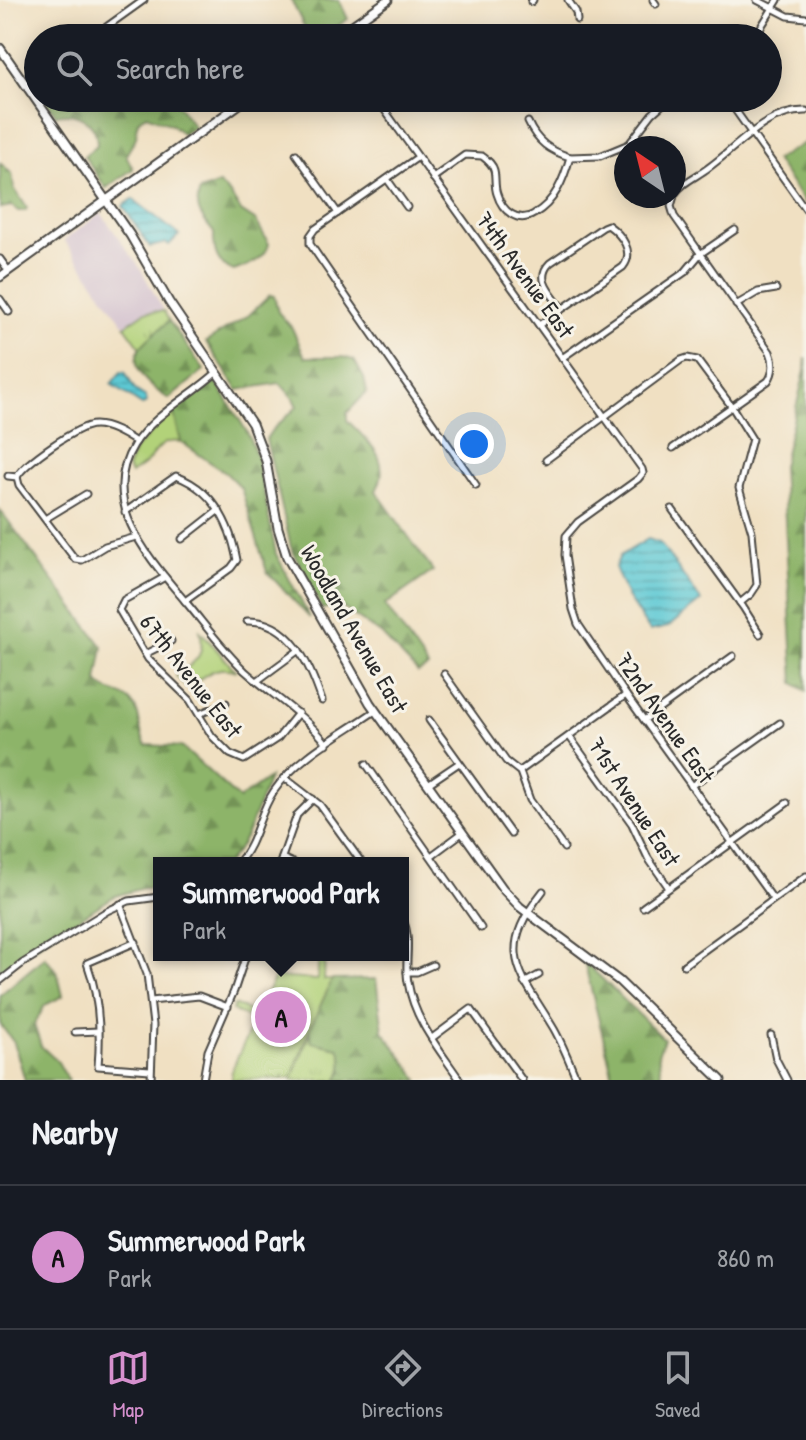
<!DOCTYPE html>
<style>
:root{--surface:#171b24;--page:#20242c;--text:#f1f3f6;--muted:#9ea1a6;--line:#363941;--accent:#d690ce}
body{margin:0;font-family:"Patrick Hand",sans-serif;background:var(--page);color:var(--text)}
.compass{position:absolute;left:614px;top:136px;width:72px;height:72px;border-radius:50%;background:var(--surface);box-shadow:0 4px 20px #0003;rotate:325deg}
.you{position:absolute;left:474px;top:444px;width:28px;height:28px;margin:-20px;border:6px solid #fff;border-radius:50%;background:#1a73e8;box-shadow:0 0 0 12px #1a73e833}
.badge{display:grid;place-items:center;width:52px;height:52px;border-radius:50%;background:var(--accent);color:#111;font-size:26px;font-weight:700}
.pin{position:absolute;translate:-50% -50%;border:4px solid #fff;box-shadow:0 2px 8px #0006}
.popup{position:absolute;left:153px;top:857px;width:256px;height:104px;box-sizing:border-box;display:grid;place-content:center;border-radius:0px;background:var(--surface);filter:drop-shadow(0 2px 6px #0005);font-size:26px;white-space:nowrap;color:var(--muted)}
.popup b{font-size:30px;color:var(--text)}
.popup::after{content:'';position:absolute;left:50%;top:100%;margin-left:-16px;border:16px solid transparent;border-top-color:var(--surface)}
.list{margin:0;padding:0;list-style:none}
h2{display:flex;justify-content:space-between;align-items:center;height:104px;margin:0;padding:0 32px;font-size:34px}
h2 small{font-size:26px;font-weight:400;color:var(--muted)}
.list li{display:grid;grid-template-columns:52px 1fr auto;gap:24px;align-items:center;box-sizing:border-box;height:144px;padding:0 32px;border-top:2px solid var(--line)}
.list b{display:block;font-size:30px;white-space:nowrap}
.list p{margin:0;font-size:26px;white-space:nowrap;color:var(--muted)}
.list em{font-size:26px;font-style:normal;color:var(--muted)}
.icon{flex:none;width:44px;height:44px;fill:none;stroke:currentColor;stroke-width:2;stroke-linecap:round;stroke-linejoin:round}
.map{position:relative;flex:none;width:806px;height:1080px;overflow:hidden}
.search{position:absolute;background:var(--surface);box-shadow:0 4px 20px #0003;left:24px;right:24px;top:24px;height:88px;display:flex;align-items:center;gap:20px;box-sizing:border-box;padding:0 28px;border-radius:44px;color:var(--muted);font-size:30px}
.sheet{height:248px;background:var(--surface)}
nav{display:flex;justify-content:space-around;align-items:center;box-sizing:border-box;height:112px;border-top:2px solid var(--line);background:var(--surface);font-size:22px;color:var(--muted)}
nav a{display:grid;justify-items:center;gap:4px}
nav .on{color:var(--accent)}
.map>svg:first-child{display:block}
.industrial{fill:#d0bdcc}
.grass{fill:url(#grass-tufts);stroke:#6e7e52;stroke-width:2}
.forest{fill:url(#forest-firs);stroke:#5c704a;stroke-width:2}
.green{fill:#b2d279;stroke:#6e7e52;stroke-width:2}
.water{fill:url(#water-rules);stroke:#447a80;stroke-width:2}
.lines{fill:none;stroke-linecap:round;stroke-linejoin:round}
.street-casing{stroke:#494642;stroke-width:9}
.secondary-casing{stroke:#494642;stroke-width:11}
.street{stroke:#fff;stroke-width:5}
.secondary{stroke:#fff;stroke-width:7}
.labels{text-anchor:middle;stroke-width:6;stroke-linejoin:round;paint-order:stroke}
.street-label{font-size:24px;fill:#2b2b2b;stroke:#f7f3e8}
</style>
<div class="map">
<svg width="806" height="1080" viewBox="0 0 806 1080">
<defs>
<pattern id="grass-tufts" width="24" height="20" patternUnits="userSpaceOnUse" patternTransform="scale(2)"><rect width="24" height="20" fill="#b2d279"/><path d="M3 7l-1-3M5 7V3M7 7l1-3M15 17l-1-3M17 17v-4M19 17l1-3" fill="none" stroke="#99b469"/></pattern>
<pattern id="forest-firs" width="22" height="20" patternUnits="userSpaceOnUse" patternTransform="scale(2)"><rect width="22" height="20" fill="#8db469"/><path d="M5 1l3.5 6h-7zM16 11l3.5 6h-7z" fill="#739357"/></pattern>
<pattern id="water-rules" width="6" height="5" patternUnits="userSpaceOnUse" patternTransform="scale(2)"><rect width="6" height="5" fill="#5dc9d4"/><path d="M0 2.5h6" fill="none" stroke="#4da3ac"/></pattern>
</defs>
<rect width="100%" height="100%" fill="#f7f3e8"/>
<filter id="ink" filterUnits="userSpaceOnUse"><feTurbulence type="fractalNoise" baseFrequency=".0125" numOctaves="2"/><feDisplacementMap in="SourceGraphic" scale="16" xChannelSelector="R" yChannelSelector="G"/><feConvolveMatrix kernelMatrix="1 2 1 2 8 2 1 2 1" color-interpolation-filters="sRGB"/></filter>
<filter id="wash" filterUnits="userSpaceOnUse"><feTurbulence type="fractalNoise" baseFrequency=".006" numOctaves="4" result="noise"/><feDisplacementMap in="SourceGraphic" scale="32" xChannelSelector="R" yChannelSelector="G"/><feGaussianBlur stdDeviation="1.8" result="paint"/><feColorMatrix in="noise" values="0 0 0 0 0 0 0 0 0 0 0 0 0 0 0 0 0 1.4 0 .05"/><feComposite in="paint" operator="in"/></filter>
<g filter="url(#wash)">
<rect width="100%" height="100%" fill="#f0e0c2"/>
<polygon class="industrial" points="101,213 140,268 164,311 145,313 125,326 64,240"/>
<g class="grass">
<polygon points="164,311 169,321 141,348 125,326 145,312"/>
<path d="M310,1033L312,1042L339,1048C344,1058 344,1071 337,1080H293L292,1078Z"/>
</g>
<g class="forest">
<polygon points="291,0 339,0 348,19 320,38 310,38"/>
<path d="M44,98H173L194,127L183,134L172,125L147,115C134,120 138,125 136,137C134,143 129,149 126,155L133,169L106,188L84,156L97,145C97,121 77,111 56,115Z"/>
<polygon points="806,142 806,205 775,160"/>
<polygon points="0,163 12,174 14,188 27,208 25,211 18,211 12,206 0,208"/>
<path d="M219,184L229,193L241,211L256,221L269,244C265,260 249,265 234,271C217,265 213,251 214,233C203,219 193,209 200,191Z"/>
<path d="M270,295L274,296L278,312L292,328L305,357H342L354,360L364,378L367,392L347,413V420C369,443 393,459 376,491L433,571L385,605L428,667L418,673L382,635L339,605L322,609L291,547L266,439L272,430L297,407L293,398L280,383L238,390L206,342L249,315Z"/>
<path d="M169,321L204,370L169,399C153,389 127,370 140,348C147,338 160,329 169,321Z"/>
<polygon points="806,357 806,691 794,683 782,466 805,371"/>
<polygon points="216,382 247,432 257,457 276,554 310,618 267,572 241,488 227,474 181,442 173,411"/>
<path d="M0,510L103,647L97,681C105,693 121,691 131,702C143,715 137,732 146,745L182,747L239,799L269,778L248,832L238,850L227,863H159V888H143L115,896L52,935L0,972Z"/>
<polygon points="45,957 57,971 63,996 45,1005 34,1025 41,1046 58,1062 68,1080 25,1080 14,1043 0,1024 0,995"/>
<polygon points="584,961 664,1039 658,1054 662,1080 614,1080"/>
<path d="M376,979L383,1031L419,1080H337C344,1071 344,1058 339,1048L312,1042L309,1030L332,980Z"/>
</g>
<g class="green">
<path d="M173,411L181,442C162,439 159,448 148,461C143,466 136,470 131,474L127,468L135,449Z"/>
<path d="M200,631L236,671C216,663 203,677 187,688L176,676C195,662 206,657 200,631Z"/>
<polygon points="319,955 325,955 324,980 332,980 309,1030 292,1078 232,1080 231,1072 254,1021 232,1010 234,1005 256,1013 275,977 317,980"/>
</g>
<g class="water">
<polygon points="133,199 179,235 169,245 166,243 150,247 123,206"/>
<polygon points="121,372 125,372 135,390 146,397 147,403 142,405 111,384"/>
<polygon points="648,539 660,543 701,601 668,627 650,631 627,597 615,567 620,556"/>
</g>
</g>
<g filter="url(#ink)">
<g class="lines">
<defs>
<g id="street">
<polyline points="568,0 576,12 577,20"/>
<polyline points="653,0 656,4"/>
<polyline points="757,0 788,16 806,18"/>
<polyline points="531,2 533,0"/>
<polyline points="91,38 144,0"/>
<polyline points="754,38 778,0"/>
<polyline points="25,84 38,75"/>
<polyline points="376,98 642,469 643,473 638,479 578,522 566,536 565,555 573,609 578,624 626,695 773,899"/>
<polyline points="733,107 806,210"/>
<path d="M528,122C537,142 550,151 570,157"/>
<polyline points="296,154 338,213"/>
<polyline points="418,157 315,229 310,236 310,244 476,485"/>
<path d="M433,178L465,155L482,156C487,160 492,163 494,170C496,178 494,186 497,194C502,211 518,224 534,214C555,202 564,179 570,157L600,156L629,144L652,114L670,98"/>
<polyline points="387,179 407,207"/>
<path d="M674,195C682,182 696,177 708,168C738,147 766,110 806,111"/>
<polyline points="0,259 8,270"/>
<polyline points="0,299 9,312"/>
<polyline points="736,305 758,292 776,289"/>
<path d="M539,325L623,267C635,252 622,235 608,225L603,227L550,263C534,279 552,294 562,309"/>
<polyline points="562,358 685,272 700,254 735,230"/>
<path d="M217,372C191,396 154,414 134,445C98,503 150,559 185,601C205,625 223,650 245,671C273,696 304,714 327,744"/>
<path d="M673,448L768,381C774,373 774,361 770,352L674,216L671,206L674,196"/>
<polyline points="546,460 681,360 687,358 697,360 732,407 752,439 739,488 752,532 757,585 751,594 740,603"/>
<polyline points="8,476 17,477"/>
<polyline points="17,477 19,485 75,559 82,560 105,546 136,537"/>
<path d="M17,477C24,463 78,425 95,425C109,425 125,435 136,442"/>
<polyline points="672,509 743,607 760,634"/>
<path d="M125,512L176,476C214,490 230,523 237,560L231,568L185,601"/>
<polyline points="45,519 86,494"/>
<polyline points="182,539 219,510"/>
<polyline points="165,577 124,600 119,610 148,659 190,700 212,736 230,754 244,760 278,738 298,713"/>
<path d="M247,621C291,620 310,665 322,701"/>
<polyline points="145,654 171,641"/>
<polyline points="444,674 506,761 520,772 530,800 564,848"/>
<polyline points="257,681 299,650"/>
<polyline points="199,714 226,703"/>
<polyline points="429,720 511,834"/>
<polyline points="644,720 733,656"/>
<polyline points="569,736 632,824 648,858 669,888"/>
<polyline points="366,764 481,928"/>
<polyline points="520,771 626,695"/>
<polyline points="285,778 320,805 362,863"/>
<polyline points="428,784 459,763"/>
<polyline points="691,786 780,723"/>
<polyline points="431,856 462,833"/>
<polyline points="282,858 293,863"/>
<path d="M238,863C257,842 258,814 274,791C297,757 342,734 375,711"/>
<polyline points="280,863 297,815 313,799"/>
<path d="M543,891C494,953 520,972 554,1029C563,1045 570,1063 577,1080"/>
<polyline points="120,904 147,974 153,1025 151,1080"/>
<polyline points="643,907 787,803"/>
<path d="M403,920C412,939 404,962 408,982C414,1020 439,1049 460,1080"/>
<path d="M136,942L87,963C99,996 101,1031 98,1066L150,1070"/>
<polyline points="684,965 806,876"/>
<polyline points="407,972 417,972 433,965"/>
<polyline points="0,981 23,963 107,911 129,901 159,897"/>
<polyline points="524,983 539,975"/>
<polyline points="151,1001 199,996 228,1007"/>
<polyline points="75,1032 99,1031"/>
<polyline points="771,1035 776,1059 787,1080"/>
<polyline points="432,1038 471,1009 522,1080"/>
<polyline points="203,1080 208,1051 234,991 246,955"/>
</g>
<g id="secondary">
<polyline points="334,38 388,0"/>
<polyline points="0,48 130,235 169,302 252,424 266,461 278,528 287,557 370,703 503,889 520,907 619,981 721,1080"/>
<polyline points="0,277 248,98"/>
</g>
</defs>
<use href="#street" class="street-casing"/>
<use href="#secondary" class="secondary-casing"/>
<use href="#street" class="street"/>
<use href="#secondary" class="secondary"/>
</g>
</g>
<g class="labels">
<g class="street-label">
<text transform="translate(525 275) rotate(54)" y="8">74th Avenue East</text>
<text transform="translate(354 629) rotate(60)" y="8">Woodland Avenue East</text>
<text transform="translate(191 676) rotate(52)" y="8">67th Avenue East</text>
<text transform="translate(665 718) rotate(55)" y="8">72nd Avenue East</text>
<text transform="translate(634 802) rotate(57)" y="8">71st Avenue East</text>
</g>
</g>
</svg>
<svg class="compass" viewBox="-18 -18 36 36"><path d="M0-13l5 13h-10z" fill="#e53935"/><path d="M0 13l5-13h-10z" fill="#9ea1a6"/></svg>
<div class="you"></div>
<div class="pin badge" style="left:281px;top:1017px">A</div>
<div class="popup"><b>Summerwood Park</b>Park</div>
<div class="search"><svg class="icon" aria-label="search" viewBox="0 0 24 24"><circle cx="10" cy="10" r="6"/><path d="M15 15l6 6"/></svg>Search here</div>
</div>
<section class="sheet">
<h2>Nearby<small></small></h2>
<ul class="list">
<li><span class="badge">A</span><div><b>Summerwood Park</b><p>Park</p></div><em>860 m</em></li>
</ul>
</section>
<nav>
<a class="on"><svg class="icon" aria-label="map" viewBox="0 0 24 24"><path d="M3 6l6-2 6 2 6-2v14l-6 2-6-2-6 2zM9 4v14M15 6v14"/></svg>Map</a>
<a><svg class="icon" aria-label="directions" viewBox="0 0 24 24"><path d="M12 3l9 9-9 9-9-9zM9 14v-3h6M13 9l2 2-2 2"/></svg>Directions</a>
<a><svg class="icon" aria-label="saved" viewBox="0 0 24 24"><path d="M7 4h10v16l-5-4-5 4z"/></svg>Saved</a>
</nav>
